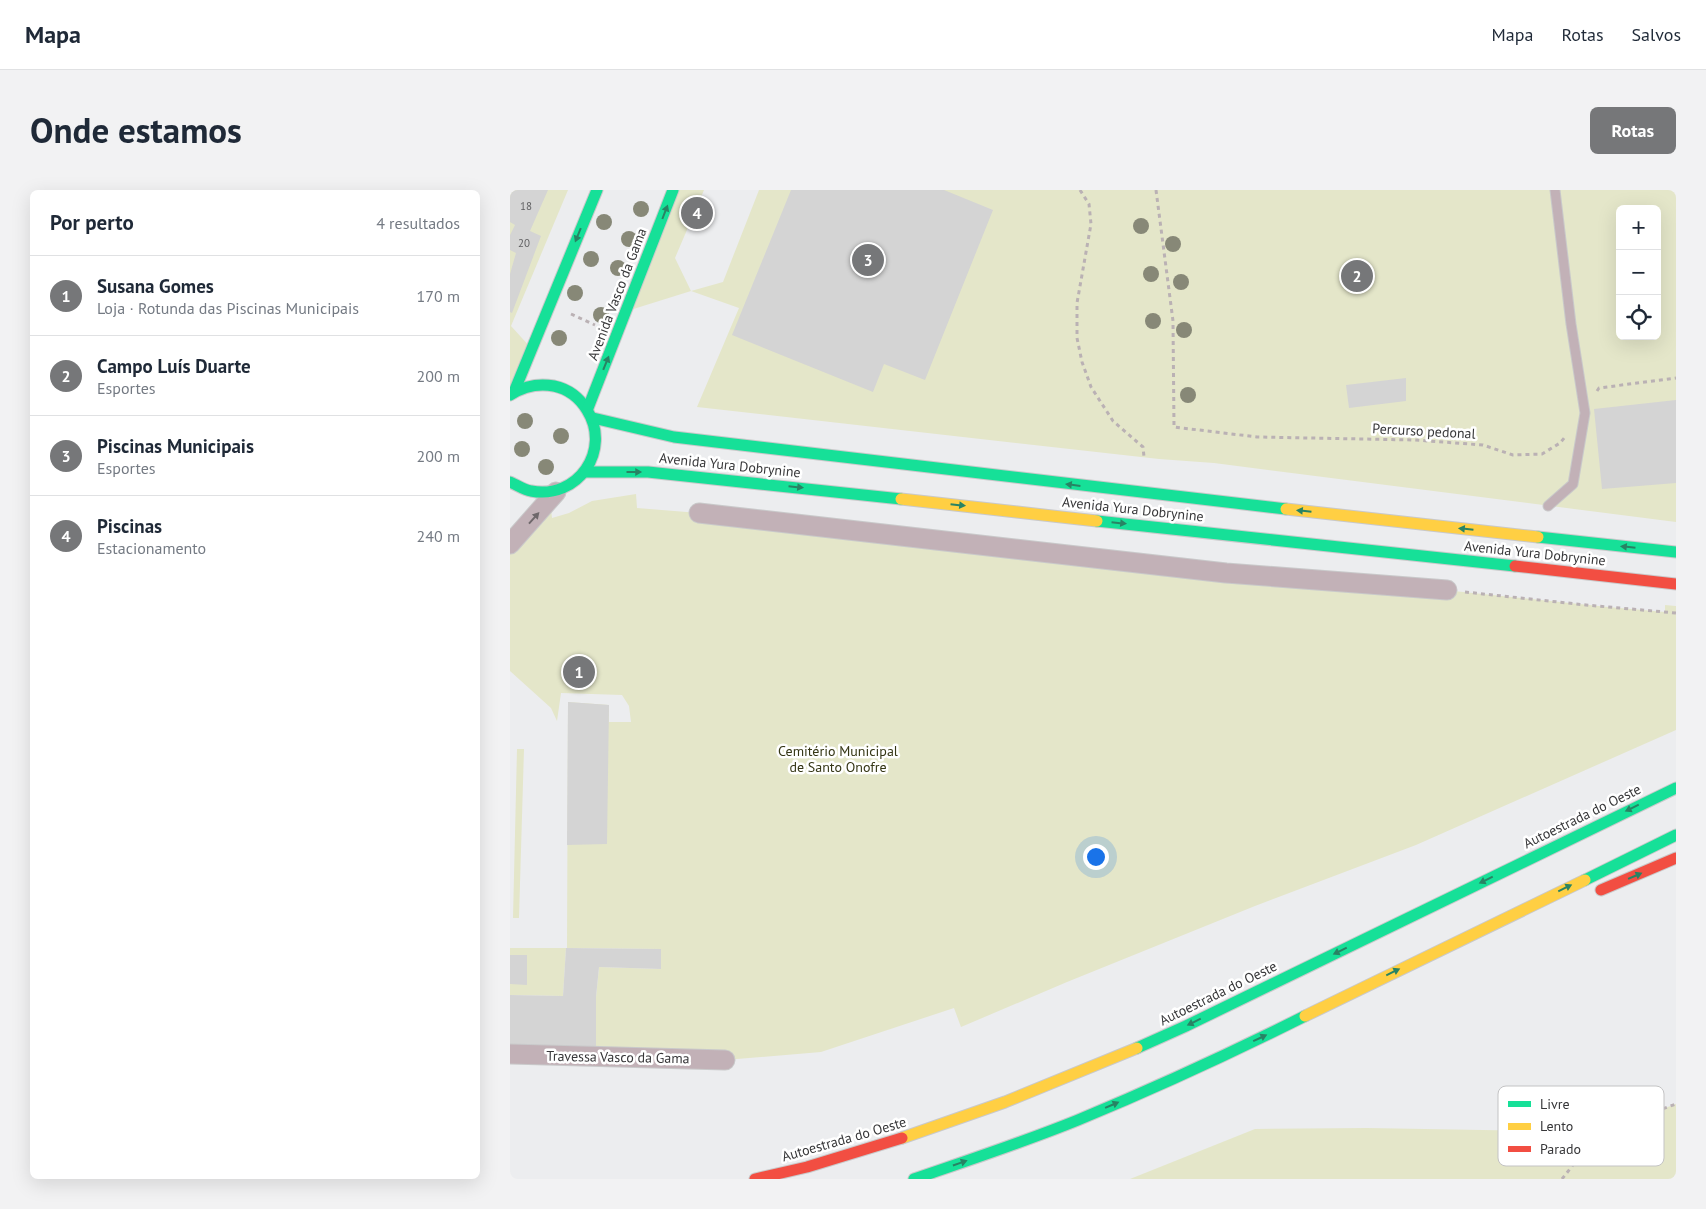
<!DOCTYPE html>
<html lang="pt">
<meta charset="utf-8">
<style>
:root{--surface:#fff;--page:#f2f2f3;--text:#1f2937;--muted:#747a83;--line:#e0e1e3;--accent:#767779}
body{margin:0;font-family:"PT Sans",sans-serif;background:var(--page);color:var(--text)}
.controls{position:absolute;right:15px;top:15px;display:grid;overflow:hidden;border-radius:8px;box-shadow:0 5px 20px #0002}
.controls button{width:45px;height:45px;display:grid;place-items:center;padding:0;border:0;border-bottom:1px solid var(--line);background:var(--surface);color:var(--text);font:25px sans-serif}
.you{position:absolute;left:585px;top:666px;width:18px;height:18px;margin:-12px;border:4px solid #fff;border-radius:50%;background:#1a73e8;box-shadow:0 0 0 8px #1a73e833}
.badge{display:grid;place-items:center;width:32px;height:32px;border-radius:50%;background:var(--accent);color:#fff;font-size:16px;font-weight:700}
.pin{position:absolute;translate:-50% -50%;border:2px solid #fff;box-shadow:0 1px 5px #0006}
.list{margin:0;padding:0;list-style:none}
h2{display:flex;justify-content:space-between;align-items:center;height:65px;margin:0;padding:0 20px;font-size:21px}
h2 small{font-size:16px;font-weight:400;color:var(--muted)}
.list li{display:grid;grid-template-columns:32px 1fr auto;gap:15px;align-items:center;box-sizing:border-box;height:80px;padding:0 20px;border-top:1px solid var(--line)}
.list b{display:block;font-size:19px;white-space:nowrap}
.list p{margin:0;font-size:16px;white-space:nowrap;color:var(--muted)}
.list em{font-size:16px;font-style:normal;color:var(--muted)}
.icon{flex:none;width:28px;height:28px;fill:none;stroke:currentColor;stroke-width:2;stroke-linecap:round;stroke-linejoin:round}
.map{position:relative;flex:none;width:1166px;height:989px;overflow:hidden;border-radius:8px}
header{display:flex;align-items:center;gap:30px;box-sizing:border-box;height:70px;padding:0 25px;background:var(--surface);border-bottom:1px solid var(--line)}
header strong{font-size:24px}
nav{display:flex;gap:28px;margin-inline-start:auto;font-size:18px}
.intro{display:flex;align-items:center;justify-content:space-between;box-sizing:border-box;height:120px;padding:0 30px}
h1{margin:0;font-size:35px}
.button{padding:12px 22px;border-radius:8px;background:var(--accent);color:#fff;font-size:18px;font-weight:700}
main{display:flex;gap:30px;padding:0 30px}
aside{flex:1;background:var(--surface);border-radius:8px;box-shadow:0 5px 20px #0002}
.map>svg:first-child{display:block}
.green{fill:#e4e6c9;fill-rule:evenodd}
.building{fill:#d4d4d4}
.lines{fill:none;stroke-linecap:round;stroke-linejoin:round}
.lane-casing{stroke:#c9c9ca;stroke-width:11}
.street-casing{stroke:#c9c9ca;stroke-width:21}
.fast-casing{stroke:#c9c9ca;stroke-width:13}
.slow-casing{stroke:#c9c9ca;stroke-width:13}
.jam-casing{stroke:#c9c9ca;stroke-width:13}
.path{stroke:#bab1b4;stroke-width:3;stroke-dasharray:4 4;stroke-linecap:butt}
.lane{stroke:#c2b1b7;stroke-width:9}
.street{stroke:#c2b1b7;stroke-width:19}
.fast{stroke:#16e098;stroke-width:11}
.slow{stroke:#ffcf43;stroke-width:11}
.jam{stroke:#f24e42;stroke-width:11}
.tree{fill:#878877}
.oneway{fill:#288364}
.oneway2{fill:#6f686b}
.labels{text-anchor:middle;stroke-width:5;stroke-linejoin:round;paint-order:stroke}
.number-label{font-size:11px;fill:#5e5e60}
.street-label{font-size:14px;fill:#373739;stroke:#fff}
.park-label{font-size:14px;fill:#353615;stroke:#fff}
.key{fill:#fff;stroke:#c3c3c4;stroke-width:1}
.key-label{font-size:14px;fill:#373739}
</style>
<header>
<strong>Mapa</strong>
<nav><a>Mapa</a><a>Rotas</a><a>Salvos</a></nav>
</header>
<div class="intro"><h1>Onde estamos</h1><a class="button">Rotas</a></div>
<main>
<aside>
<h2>Por perto<small>4 resultados</small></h2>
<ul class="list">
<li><span class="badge">1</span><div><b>Susana Gomes</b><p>Loja · Rotunda das Piscinas Municipais</p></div><em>170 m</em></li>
<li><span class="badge">2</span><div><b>Campo Luís Duarte</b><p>Esportes</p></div><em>200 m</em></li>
<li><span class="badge">3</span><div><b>Piscinas Municipais</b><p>Esportes</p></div><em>200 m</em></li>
<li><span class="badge">4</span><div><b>Piscinas</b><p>Estacionamento</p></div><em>240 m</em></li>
</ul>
</aside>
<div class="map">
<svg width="1166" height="989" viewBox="0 0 1166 989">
<rect width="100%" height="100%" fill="#ecedef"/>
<g class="green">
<polygon points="0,0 58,0 1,136 21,158 0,205"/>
<path d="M163,0H194L165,68L181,101L213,92L249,0H1166V332L704,273L649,269L187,217L229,118L181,101L117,121ZM1110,19H1147V146H1110Z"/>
<polygon points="126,304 127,318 189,323 1098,417 1155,422 1155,415 1166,416 1166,540 906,655 745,716 557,792 451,837 444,818 311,862 215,870 86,866 86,807 89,777 151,779 151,759 57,758 58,512 99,515 99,532 121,532 119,516 112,505 51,503 47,531 41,518 0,481 0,354 40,310 42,328 59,323 82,311"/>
<polygon points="7,559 14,559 9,728 3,728"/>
<polygon points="0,758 56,758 53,806 0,805"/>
<polygon points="1166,914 1166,989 620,989 745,939 857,938 1089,942"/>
</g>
<g class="building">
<polygon points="0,0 38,0 20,41 31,46 2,123 0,122 0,84 6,63 0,60 0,45 5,35 0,32"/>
<polygon points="281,0 434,0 483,20 415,190 374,174 363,202 222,145"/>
<polygon points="896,188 896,211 839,218 836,195"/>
<polygon points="1166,210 1166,293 1092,299 1084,219"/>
<circle cx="69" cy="482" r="10"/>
<polygon points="58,512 99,515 97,654 57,655"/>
<polygon points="56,758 151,759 151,779 89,777 86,807 86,866 0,864 0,805 53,806"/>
<polygon points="0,765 17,765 17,795 0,794"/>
</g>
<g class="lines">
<defs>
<polyline id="lane" points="1038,316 1063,294 1075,223 1061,134 1045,0"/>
<g id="street">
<polyline points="189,323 716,383 937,400"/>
<polyline points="0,354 46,302"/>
<polyline points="0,864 215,870"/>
</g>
<g id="fast">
<polyline points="4,202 87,0"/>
<path d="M0,205C14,196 28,193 44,196C58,199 69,207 77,220C102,260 68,310 21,301C14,300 7,295 0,292"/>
<polyline points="78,218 163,0"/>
<polyline points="83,228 164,247 776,319"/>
<polyline points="76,282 138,282 391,309"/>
<polyline points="587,331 1005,376"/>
<polyline points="1028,347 1166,362"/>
<polyline points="1075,690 1166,645"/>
<polyline points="627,858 676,836 1166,598"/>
<path d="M404,989C459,970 514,952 568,930C645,898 721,863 795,826"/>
</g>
<g id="slow">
<polyline points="391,309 587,331"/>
<polyline points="776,319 1028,347"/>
<polyline points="795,826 1075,690"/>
<polyline points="392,948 495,912 627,858"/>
</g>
<g id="jam">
<polyline points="1005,376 1166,394"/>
<polyline points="1091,700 1166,668"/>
<polyline points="245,989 297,977 392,948"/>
</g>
</defs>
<use href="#lane" class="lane-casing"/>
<use href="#street" class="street-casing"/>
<use href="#fast" class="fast-casing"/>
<use href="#slow" class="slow-casing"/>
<use href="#jam" class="jam-casing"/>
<g class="path">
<polyline points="570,0 579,14 581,34 567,113 567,148 572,172 581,197 603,231 633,257 634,267"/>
<polyline points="646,0 663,131 664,237 747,247 905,250 973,255 1003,265 1032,264 1050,253 1055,247"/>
<polyline points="61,124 85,135"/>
<polyline points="1087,201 1089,198 1166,188"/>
<polyline points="955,402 1076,415 1166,423"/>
<polyline points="1052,989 1089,942 1166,914"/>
</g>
<use href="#lane" class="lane"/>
<use href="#street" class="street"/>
<use href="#fast" class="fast"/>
<use href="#slow" class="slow"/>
<use href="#jam" class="jam"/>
</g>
<g class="tree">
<circle cx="131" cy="19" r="8"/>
<circle cx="94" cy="32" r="8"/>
<circle cx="631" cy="36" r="8"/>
<circle cx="119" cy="49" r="8"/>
<circle cx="663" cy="54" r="8"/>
<circle cx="81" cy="69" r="8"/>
<circle cx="108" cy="78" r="8"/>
<circle cx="641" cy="84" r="8"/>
<circle cx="671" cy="92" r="8"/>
<circle cx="65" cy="103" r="8"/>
<circle cx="91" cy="125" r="8"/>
<circle cx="643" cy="131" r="8"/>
<circle cx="674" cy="140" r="8"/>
<circle cx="49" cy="148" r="8"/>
<circle cx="678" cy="205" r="8"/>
<circle cx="15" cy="231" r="8"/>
<circle cx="51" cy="246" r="8"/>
<circle cx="12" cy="259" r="8"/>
<circle cx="36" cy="277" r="8"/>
</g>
<defs><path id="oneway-solid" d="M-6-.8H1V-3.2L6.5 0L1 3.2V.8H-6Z" transform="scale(1.25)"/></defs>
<g class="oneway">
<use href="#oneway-solid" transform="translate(155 22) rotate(-69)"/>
<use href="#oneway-solid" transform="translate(68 45) rotate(112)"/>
<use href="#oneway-solid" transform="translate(96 173) rotate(-68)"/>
<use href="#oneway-solid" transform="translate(124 282)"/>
<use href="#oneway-solid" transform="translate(563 295) rotate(-173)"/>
<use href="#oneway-solid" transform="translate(286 297) rotate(6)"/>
<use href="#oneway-solid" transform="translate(448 315) rotate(6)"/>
<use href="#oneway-solid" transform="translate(794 321) rotate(-174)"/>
<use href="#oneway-solid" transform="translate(609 333) rotate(6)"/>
<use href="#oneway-solid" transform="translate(956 339) rotate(-174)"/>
<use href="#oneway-solid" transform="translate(1118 357) rotate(-174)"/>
<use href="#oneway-solid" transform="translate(1122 618) rotate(154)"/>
<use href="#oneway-solid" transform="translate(1125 686) rotate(-23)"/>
<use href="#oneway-solid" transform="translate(976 690) rotate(154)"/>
<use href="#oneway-solid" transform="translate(1055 698) rotate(-26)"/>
<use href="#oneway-solid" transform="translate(830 761) rotate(154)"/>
<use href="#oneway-solid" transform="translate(883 782) rotate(-26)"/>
<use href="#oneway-solid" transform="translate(684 832) rotate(154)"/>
<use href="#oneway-solid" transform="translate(750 848) rotate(-25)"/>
<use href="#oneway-solid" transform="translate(602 915) rotate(-23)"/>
<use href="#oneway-solid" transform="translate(450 973) rotate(-19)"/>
</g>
<use class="oneway2" href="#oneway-solid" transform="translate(24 328) rotate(-48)"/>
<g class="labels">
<g class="number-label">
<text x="16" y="20">18</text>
<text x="14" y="57">20</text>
</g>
<g class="street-label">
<text transform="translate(107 104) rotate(-69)" y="5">Avenida Vasco da Gama</text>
<text transform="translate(914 241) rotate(3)" y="5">Percurso pedonal</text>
<text transform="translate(220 275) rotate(6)" y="5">Avenida Yura Dobrynine</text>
<text transform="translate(623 319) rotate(6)" y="5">Avenida Yura Dobrynine</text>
<text transform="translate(1025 363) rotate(6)" y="5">Avenida Yura Dobrynine</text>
<text transform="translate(1072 626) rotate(-26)" y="5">Autoestrada do Oeste</text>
<text transform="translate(708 803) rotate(-26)" y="5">Autoestrada do Oeste</text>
<text transform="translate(108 867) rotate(1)" y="5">Travessa Vasco da Gama</text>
<text transform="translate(334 949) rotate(-16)" y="5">Autoestrada do Oeste</text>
</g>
<g class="park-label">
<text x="328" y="566">Cemitério Municipal<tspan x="328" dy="16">de Santo Onofre</tspan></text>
</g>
</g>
<rect x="988" y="896" width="166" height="80" rx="8" class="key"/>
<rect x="998" y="911" width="23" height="6" fill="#16e098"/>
<rect x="998" y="933" width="23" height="7" fill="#ffcf43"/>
<rect x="998" y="956" width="23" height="6" fill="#f24e42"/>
<g class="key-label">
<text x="1030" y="919">Livre</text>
<text x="1030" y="941">Lento</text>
<text x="1030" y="964">Parado</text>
</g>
</svg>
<div class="controls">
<button>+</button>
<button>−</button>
<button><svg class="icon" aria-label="locate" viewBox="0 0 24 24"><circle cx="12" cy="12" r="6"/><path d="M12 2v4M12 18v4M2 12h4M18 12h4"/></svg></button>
</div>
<div class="you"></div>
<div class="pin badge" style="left:69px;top:482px">1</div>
<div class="pin badge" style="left:847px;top:86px">2</div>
<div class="pin badge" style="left:358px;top:70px">3</div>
<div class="pin badge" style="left:187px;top:23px">4</div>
</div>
</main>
